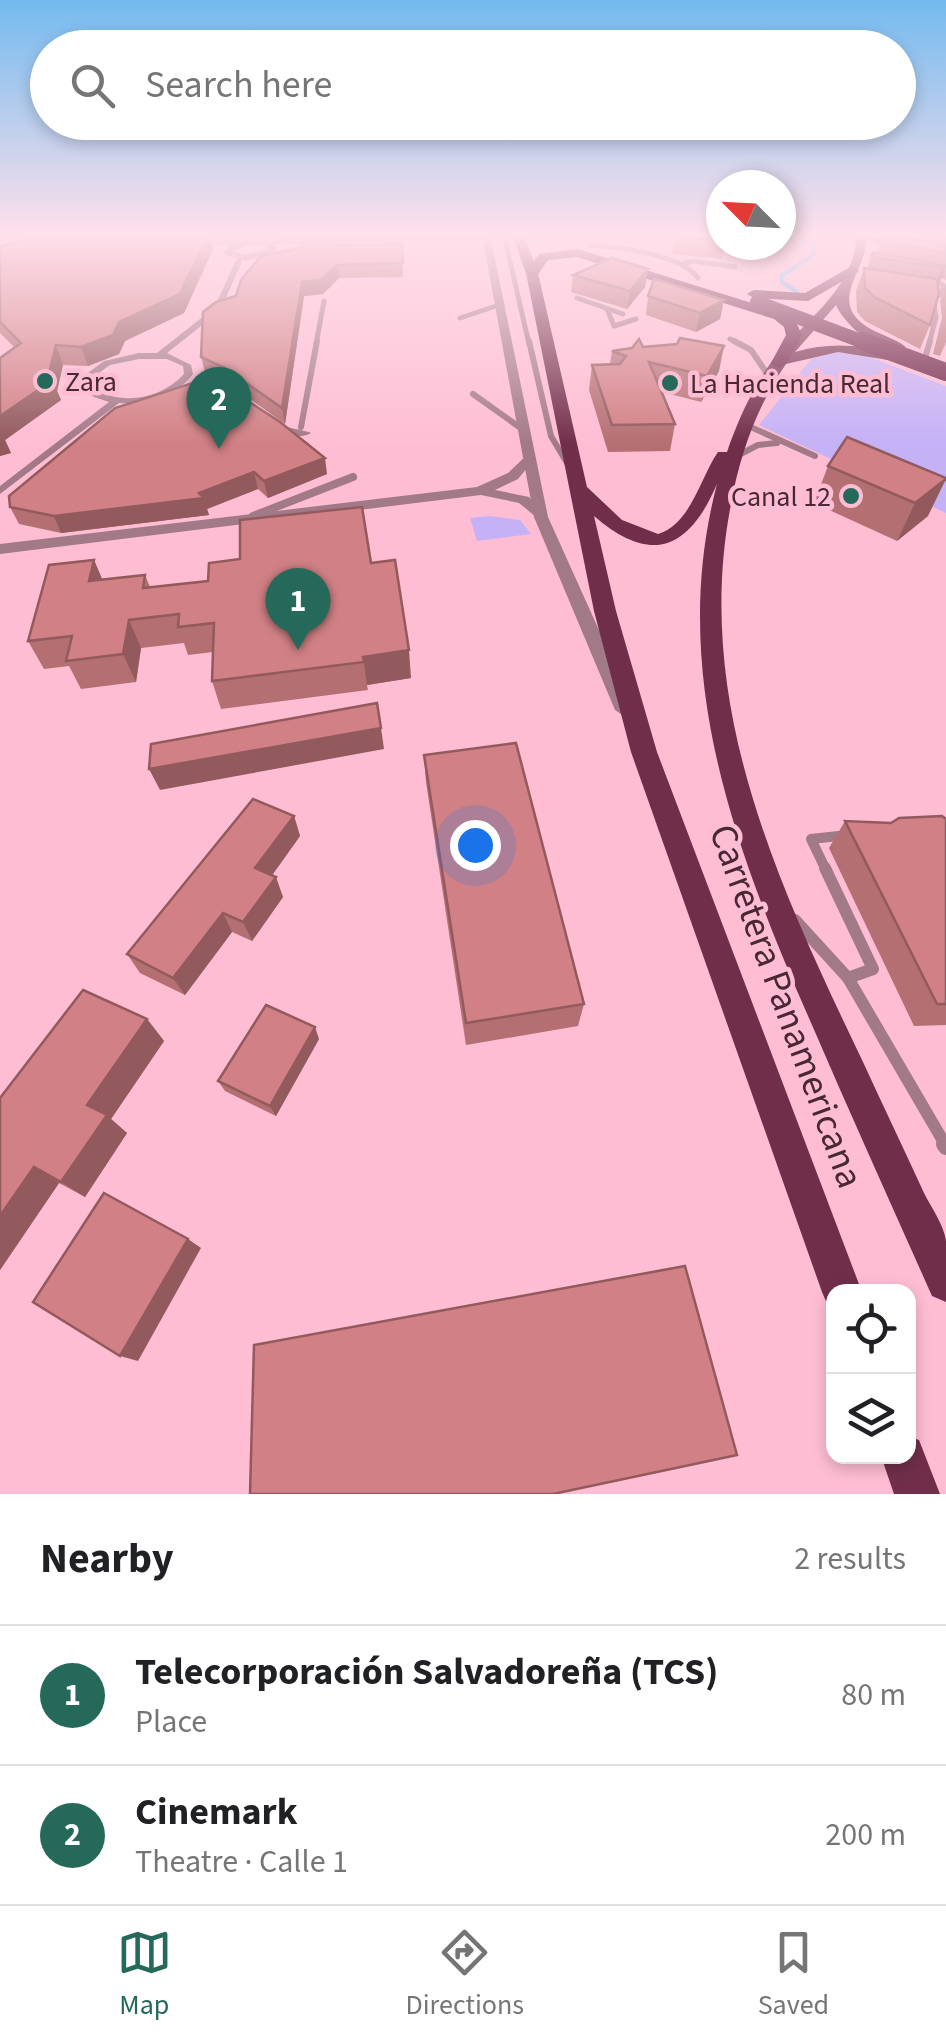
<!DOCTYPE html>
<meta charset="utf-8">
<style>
:root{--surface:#fff;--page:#f6f6f6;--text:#202124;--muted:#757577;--line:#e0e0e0;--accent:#25695b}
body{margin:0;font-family:"Source Sans 3",sans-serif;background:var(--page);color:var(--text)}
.controls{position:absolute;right:30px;bottom:30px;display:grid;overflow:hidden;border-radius:20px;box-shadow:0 5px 15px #0003}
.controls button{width:90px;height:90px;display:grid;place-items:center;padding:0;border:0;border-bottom:2px solid var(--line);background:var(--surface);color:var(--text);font:50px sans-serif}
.compass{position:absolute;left:706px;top:170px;width:90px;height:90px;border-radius:50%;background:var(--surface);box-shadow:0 5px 15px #0003;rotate:294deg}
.you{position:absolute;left:475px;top:845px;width:35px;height:35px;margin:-25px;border:8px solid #fff;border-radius:50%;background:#1a73e8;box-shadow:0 0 0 15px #1a73e833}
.badge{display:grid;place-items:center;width:65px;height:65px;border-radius:50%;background:var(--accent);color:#fff;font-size:32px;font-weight:700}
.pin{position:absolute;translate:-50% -82px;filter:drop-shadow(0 2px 5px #0008)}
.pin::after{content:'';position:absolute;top:52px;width:35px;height:30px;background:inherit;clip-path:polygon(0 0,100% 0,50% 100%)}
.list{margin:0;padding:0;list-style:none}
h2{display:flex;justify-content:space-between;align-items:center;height:130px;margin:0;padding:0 40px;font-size:42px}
h2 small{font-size:32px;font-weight:400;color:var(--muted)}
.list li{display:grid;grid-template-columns:65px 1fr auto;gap:30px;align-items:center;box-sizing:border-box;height:140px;padding:0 40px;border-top:2px solid var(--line)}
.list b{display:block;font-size:38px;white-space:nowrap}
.list p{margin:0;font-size:32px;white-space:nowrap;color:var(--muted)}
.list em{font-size:32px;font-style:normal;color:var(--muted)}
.icon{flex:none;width:55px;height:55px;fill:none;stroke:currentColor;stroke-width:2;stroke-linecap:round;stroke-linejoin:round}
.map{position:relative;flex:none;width:946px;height:1494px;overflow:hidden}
.search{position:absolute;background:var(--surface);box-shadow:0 5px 15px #0003;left:30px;right:30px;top:30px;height:110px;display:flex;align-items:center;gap:25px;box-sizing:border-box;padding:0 35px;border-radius:55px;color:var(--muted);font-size:38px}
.sheet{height:410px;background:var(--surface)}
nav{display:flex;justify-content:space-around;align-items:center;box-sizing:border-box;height:140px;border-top:2px solid var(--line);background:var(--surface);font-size:28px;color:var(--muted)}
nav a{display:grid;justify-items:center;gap:5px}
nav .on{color:var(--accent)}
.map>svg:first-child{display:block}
.green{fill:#c5b2f6}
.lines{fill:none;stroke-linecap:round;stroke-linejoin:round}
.stream{stroke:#65c2f9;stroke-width:4}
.service-far5{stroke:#a27987;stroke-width:5}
.service-far4{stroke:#a27987;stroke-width:6}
.service-far3{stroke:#a27987;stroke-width:8}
.service-far2{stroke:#a27987;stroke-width:10}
.service-far1{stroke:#a27987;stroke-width:12}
.service{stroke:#a27987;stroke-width:16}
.pedestrian{fill:#a27987;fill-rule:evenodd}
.minor{fill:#a27987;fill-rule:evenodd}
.tertiary{fill:#a27987;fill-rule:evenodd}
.secondary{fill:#874e63;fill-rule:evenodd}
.primary{fill:#712e4a;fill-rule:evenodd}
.trunk{fill:#681e40;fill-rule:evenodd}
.trunk-bridge-far1{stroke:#681e40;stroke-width:14}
.trunk-bridge{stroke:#681e40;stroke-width:18}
.wall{fill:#b46f72}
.shaded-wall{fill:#925a5d}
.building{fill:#d18185;stroke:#925a5d;stroke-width:2.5}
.poi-dot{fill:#25695b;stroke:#febdd3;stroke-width:4}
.labels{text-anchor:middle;stroke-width:9;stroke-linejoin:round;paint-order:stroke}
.far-poi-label{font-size:28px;fill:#472834;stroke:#febdd3;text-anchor:start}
.near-street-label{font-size:38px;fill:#472834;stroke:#febdd3}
</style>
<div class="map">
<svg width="946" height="1494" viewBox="0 0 946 1494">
<rect width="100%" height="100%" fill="#febdd3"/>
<g class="green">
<polygon points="835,350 859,353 946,386 946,513 759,425 817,351"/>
<polygon points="489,516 520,520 531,534 477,541 470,518"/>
</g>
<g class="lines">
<polyline class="stream" points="792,235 814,246 812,256 781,276 782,282 797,292"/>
<g class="service-far5">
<polyline points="504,235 529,344"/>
<path d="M590,245C618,247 681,254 698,278"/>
<polyline points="683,264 693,261 735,267"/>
<polyline points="926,296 939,296 945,286 930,279"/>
<polyline points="577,298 623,314"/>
<polyline points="607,309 614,326 636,319"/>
<polyline points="460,318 502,304"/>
<polyline points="730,339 739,344"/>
<polyline points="316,344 324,301"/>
<polyline points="929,344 936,317 933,297"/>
</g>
<g class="service-far4">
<polyline points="529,341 551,436 570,468"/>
<polyline points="734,341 751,350 770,378"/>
<polyline points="925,358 930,341"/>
<polyline points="473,394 522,429"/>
<polyline points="744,424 815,456"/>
<polyline points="301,427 317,341"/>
<polyline points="733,458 758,445 777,443"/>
<polyline points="347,480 354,477"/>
</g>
<polyline class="service-far3" points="253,516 353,477"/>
<polyline class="service-far2" points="826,870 811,839 848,835"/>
<g class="service-far1">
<polyline points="825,868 873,969 848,978"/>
<polyline points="795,920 848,978 946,1146"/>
</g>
<polyline class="service" points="944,1144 946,1147"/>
<g class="pedestrian">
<path d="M238,256L244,257L220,311L167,353L191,365L193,374C175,397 148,405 119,403L0,494V486L109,402L94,397L84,390L85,375L104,361L139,353H157L214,308ZM139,359H167L183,366L184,374C161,399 121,407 92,387V378L110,365Z"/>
<path d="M273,425C276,425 308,431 311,433C301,439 282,436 273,429Z"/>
</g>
<g class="minor">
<path d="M476,235L490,237L486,240L274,244L277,252L245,261L224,254L228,245L182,243L187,240ZM247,245H265L268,249L245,255L233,251Z"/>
<polygon points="946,238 946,244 900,245 895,242"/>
<polygon points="528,454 535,458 518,479 495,490 529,497 548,517 541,521 519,503 481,495 0,554 0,544 477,487 508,473"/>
</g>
<polygon class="tertiary" points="482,235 490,235 548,517 635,710 632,715 625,717 615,710 534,517"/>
<g class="secondary">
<polygon points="46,235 56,235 0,262 0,255"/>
<polygon points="862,235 872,235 890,243 946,253 946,259 885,247"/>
</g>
<g class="primary">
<path d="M512,235H524L538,273L587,487L622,520L658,534C691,524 700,478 718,452H727C738,420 752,389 772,361C802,322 857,288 856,235H867C869,267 829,298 863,324C876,334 893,337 906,347C884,360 845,326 836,305L795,352C830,342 860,344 894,355V361L838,352L786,364C757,406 740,454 731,504C692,704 779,886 863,1062C883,1106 904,1149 924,1193C931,1207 944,1225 946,1241C946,1260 946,1282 946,1302L932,1296C892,1206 851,1116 812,1025C736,852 667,674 717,484C689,549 652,566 594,516L616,611L657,752L862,1292H834V1308L828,1306L822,1292L631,752L594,611L526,273Z"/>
<polygon points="908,1436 919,1440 940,1494 894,1494 881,1456 908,1456"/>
</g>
<g class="trunk">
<polygon points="578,249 784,313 796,322 802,335 787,363 779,368 771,363 786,335 784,327 774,319 577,257 548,260 537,276 525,273 539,254"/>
<polygon points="852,266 859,270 857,273 808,301 754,298 747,294 754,290 805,293"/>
</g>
<polyline class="trunk-bridge-far1" points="757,302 869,344"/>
<polyline class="trunk-bridge" points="862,341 946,372"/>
</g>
<g class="wall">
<polygon points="109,235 210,235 213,249 184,313 125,341 119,354 88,366 63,365 57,391 61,400 5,440 11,453 0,456 15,348 0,333 0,247"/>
<polygon points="721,235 721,245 725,245 722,259 672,254 675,237"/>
<polygon points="881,241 946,244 946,280 942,278 938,287 930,325 920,349 865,321 857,312 856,291 864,268 867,269 871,256 878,253"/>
<polygon points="402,244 403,277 339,278 323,294 304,296 285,424 228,383 205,372 201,357 236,296 300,248 340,245"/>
<polygon points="648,269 645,287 627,309 571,292 573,275"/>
<polygon points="946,287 946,342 940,356 933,354 942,318 940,301"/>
<polygon points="648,296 724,300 720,319 696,332 646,315"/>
<polygon points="643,347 719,371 701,402 662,392 675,424 670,451 608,452 589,390 592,365 610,364 612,351"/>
<polygon points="115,408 327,474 268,498 258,489 207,509 209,515 61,533 19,524 10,507"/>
<polygon points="847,437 928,516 897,541 814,503 828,466"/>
<polygon points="94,560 102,580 145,575 150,587 371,563 411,678 367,685 368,690 221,709 212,681 213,652 188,655 184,643 141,648 136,682 81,689 69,666 44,669 28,641"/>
<polygon points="424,755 584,1004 578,1026 466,1045 426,782"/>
<polygon points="294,816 300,836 272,875 283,897 252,941 232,932 185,995 140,973 127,954"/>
<polygon points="946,819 946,1025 914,1026 829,848 845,821 891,823"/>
<polygon points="147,1019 164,1041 111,1119 127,1133 85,1197 59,1183 0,1270 0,1098"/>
<polygon points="319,1039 276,1116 225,1091 218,1081"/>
</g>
<g class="shaded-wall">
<polygon points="208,235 210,235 213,249 184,313 125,341 119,354 88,366 81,347 119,322"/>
<polygon points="337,265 339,278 323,294 304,296 285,424 282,408 302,282"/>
<polygon points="946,266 937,289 933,291 942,268"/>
<polygon points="648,269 645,287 627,309 630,291"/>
<polygon points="724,300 720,319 696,332 700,313"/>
<polygon points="56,345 63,365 57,391 61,400 5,440 11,453 0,456 0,416 49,373"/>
<polygon points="724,346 719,371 701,402 707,376"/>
<polygon points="325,458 327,474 268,498 264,481"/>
<polygon points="254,472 258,489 207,509 209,515 61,533 54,516 199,493"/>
<polygon points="946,479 928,516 897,541 915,503"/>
<polygon points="94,560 106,588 89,581"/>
<polygon points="129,620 141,648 136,682 123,654"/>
<polygon points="409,650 411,678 367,685 363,657"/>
<polygon points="381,728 384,749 160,790 149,769"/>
<polygon points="294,816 300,836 263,888 255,868"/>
<polygon points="276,877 283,897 252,941 243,922"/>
<polygon points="223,913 232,932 185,995 173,978"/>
<polygon points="147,1019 164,1041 111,1119 127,1133 85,1197 61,1182 87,1105"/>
<polygon points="315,1027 319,1039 276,1116 270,1106"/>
<polygon points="34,1167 59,1183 0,1270 0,1216"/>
<polygon points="188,1239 201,1248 138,1361 120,1356"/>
</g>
<g class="building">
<polygon points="119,235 208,235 180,294 119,322 113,335 81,347 56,345 49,373 53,380 0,416 0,358 21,343 0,322 0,247 32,237"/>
<polygon points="309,235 339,235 335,245 402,244 403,263 337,265 321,280 302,282 282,408 225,368 201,357 203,312 216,302 236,296 241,280 261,256 300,248"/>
<polygon points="676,235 721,235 721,241 675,237"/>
<polygon points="886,235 946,244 946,253 881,241"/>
<polygon points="874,252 946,266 942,268 871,256"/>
<polygon points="612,258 648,269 630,291 573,275"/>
<polygon points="864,268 937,279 939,293 930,325 874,297 865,288"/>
<polygon points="654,279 724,300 700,313 648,296"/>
<polygon points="680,338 724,346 707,376 649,362 675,424 612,425 592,365 620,364 626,356 612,351 632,348 639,339 643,347 677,344"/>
<polygon points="211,377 280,422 325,458 264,481 254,472 199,493 204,498 54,516 10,507 9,496 115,408"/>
<polygon points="847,437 946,478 946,479 915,503 828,466"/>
<polygon points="362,507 371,563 395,560 409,650 363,657 364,662 212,681 214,623 178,627 179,614 129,620 123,654 66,661 72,636 28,641 49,565 94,560 89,581 145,575 143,588 208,581 209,563 240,559 240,520"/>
<polygon points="377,703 381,728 149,769 151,744"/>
<polygon points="516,743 584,1004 466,1023 424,755"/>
<polygon points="253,799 294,816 255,868 276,877 243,922 223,913 173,978 127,954"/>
<polygon points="942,816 946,819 946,1004 937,1004 845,821 891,823 899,818"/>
<polygon points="83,990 147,1019 87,1105 107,1115 61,1182 34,1167 0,1216 0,1098"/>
<polygon points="266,1005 315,1027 270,1106 218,1081"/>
<polygon points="104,1193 188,1239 120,1356 33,1302"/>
<polygon points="685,1266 737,1455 553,1494 250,1494 254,1345"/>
</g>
<linearGradient id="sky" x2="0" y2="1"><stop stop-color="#73baef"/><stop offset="0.53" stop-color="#ffe1eb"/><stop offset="1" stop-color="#ffe1eb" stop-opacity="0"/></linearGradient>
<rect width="946" height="444" fill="url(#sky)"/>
<g class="poi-dot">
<circle cx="45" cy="381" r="10"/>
<circle cx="670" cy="383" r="10"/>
<circle cx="851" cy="496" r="10"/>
</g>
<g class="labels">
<g class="far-poi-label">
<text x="65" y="391">Zara</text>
<text x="690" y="393">La Hacienda Real</text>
<text x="831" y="506" text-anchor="end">Canal 12</text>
</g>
<g class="near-street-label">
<text transform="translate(787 1006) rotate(70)" y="13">Carretera Panamericana</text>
</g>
</g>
</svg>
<div class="controls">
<button><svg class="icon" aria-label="locate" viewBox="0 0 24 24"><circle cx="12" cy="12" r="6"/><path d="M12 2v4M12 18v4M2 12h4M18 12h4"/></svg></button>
<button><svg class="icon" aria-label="layers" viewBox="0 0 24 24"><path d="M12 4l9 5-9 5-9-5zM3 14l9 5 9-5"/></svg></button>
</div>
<svg class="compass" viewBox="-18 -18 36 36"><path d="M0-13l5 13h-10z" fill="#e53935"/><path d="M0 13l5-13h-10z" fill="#757577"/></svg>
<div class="you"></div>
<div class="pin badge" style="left:298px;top:650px">1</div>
<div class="pin badge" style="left:219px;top:449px">2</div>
<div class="search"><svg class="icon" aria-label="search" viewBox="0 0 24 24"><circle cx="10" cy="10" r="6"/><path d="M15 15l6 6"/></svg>Search here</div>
</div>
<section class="sheet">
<h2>Nearby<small>2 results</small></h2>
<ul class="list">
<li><span class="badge">1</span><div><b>Telecorporación Salvadoreña (TCS)</b><p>Place</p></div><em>80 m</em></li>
<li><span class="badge">2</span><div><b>Cinemark</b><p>Theatre · Calle 1</p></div><em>200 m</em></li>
</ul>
</section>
<nav>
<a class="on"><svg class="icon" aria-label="map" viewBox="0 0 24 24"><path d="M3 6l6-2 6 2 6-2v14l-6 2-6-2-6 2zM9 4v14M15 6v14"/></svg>Map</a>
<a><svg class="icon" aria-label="directions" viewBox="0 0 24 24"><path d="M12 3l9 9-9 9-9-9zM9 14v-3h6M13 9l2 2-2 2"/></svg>Directions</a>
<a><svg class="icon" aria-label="saved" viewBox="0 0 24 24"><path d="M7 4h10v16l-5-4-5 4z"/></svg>Saved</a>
</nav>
